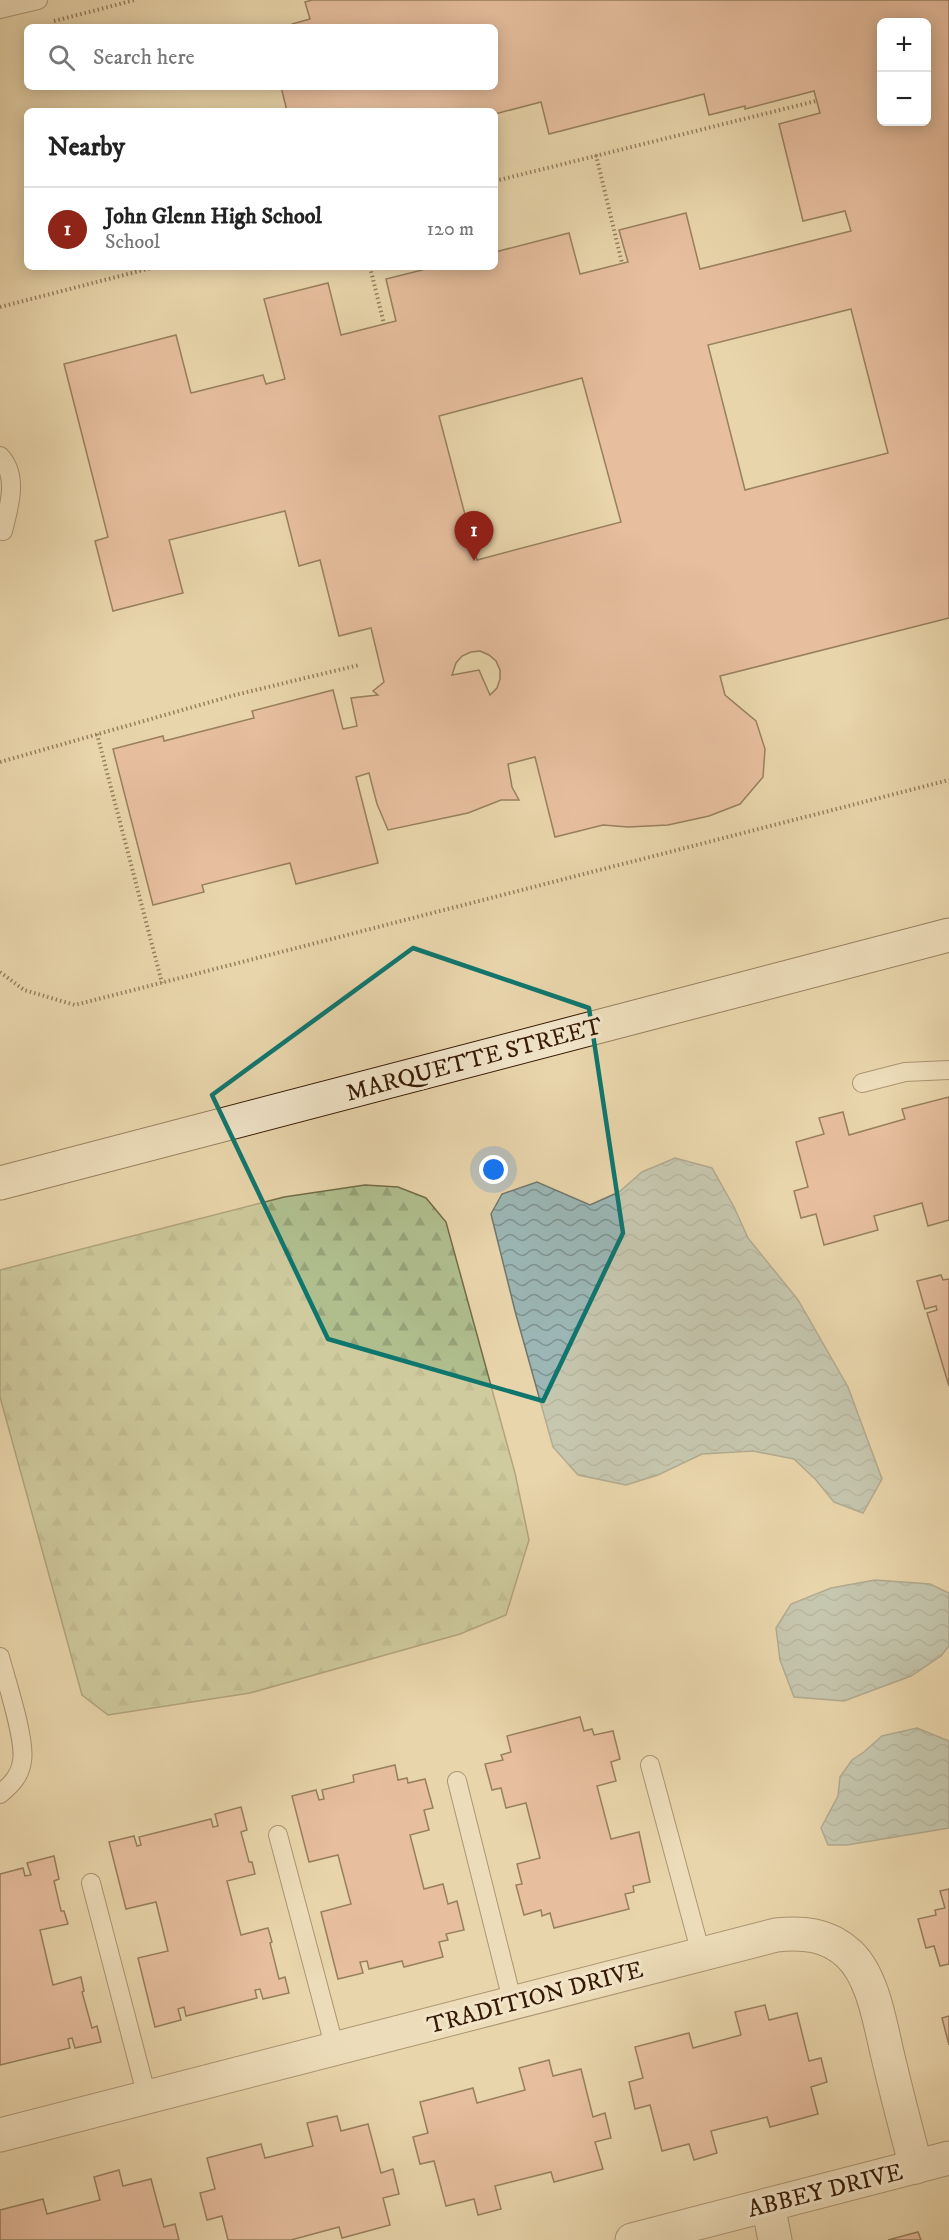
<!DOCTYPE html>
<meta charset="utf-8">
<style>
:root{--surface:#fff;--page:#f6f6f6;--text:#222;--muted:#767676;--line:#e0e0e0;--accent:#8f2418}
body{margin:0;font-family:"IM FELL DW Pica",serif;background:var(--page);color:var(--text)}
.controls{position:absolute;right:18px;top:18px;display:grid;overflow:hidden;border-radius:9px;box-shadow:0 3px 15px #0003}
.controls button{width:54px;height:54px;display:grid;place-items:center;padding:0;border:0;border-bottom:2px solid var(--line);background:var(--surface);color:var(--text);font:30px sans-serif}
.you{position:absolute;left:494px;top:1170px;width:21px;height:21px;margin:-15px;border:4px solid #fff;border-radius:50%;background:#1a73e8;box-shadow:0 0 0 9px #1a73e833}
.badge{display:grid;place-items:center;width:39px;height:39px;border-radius:50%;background:var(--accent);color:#fff;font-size:20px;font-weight:700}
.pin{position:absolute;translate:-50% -50px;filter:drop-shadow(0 2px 3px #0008)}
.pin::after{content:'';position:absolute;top:32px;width:21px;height:18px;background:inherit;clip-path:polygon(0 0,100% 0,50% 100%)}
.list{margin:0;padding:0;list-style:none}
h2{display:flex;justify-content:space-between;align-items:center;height:78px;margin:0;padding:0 24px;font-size:26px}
h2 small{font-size:20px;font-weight:400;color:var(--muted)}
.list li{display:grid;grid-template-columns:39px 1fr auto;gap:18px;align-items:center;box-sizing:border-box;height:84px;padding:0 24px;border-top:2px solid var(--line)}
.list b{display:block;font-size:22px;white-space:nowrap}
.list p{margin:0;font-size:20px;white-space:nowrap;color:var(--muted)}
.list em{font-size:20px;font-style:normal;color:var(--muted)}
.icon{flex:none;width:33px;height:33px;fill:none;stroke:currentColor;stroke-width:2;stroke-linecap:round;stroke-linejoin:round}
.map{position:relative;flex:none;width:949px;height:2240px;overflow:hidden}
.search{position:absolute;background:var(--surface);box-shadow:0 3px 15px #0003;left:24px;top:24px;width:474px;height:66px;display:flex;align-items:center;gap:15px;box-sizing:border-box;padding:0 21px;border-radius:9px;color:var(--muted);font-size:22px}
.panel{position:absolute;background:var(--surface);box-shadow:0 3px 15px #0003;left:24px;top:108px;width:474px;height:162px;border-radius:9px}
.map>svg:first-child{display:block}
.forest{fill:url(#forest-firs);stroke:#726c48;stroke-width:1.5}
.water{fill:url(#water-waves);stroke:#72776d;stroke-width:1.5}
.building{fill:#e5a590;stroke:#351903;stroke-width:1.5;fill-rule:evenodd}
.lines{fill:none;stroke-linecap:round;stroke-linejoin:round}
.lane-casing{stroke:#62482d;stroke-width:20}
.street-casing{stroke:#62482d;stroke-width:35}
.secondary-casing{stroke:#351903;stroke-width:35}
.path{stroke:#351903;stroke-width:4;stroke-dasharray:1.5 3;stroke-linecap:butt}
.lane{stroke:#f1e4c9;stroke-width:18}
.street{stroke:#f1e4c9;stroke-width:33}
.secondary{stroke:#f1e4c9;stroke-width:33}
.marked{fill:none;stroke:#0f766e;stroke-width:4.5;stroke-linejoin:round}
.labels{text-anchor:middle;stroke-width:6;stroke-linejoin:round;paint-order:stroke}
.street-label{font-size:24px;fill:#351903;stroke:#f1e4c9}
</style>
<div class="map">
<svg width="949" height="2240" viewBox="0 0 949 2240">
<defs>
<pattern id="forest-firs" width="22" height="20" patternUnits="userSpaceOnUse" patternTransform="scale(1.5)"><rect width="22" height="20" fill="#b0be8e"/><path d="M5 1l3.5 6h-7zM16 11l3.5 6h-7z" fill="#98a379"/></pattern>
<pattern id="water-waves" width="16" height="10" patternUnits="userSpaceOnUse" patternTransform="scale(1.5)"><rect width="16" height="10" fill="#9bb6b4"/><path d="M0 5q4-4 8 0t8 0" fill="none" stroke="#7f9390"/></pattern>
</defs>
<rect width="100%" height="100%" fill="#e9d5ac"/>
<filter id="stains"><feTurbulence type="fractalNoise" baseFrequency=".00333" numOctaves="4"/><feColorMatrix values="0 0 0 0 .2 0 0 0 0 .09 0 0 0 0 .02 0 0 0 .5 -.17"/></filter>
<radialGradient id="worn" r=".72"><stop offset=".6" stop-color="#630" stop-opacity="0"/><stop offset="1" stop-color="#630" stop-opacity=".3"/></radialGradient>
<polygon class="forest" points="365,1185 398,1187 426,1198 446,1222 515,1473 529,1540 506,1615 460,1634 250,1693 108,1715 82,1695 0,1397 0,1270 284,1197"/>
<g class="water">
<polygon points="675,1158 712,1168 734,1207 748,1238 798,1300 848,1387 882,1479 863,1513 834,1502 816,1480 794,1459 753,1451 702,1454 658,1475 626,1485 578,1475 553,1447 515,1311 491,1214 502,1194 537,1182 590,1205 619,1192 642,1172"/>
<polygon points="875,1580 930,1584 949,1593 949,1646 941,1656 911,1676 844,1701 794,1697 780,1660 776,1628 791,1604 831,1588"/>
<polygon points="917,1728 949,1741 949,1828 847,1845 828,1845 821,1828 838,1796 840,1777 852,1760 864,1752 882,1736"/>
</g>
<g class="building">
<path d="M312,0H949V618L720,676L725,695L756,721L765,749L763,777L740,804L709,816L668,825L628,827L603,825L555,837L535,757L508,764L512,787L519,800H501L468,813L388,830L377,804L369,773L356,777L378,863L296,884L290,863L202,885L204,892L153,905L113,749L163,736L164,741L254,718L252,711L333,690L343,729L357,726L351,698L378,695L373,691L384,682L371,628L339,636L320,560L299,566L285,511L169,540L183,593L113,611L95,541L108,537L64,364L176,335L191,393L263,375L266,384L285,379L264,299L328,283L341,335L396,321L386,279L434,267H495V252L569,233L580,274L628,262L619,230L686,213L700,269L851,231L845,211L803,221L779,124L820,113L814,91L745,109V106L709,115L704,94L549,134L541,102L495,114V111H287L281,87H495V27H292V24L310,19L305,2ZM882,22H926V122H882ZM851,309L888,453L745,490L708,345ZM582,378L621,522L477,560L439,416ZM480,651L489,655L496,661L500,670V679L497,688L490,695L479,670L452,675L456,663L462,656L471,652Z"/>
<polygon points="949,1097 949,1220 928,1226 922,1203 874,1216 878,1230 824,1245 816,1214 801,1218 794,1191 808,1187 796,1142 824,1134 819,1118 843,1112 849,1135 905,1119 902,1109"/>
<polygon points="941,1275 943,1280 949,1279 949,1386 927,1313 937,1310 936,1306 925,1309 917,1281"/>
<polygon points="580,1717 584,1731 592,1729 594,1735 613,1731 620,1759 611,1762 616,1781 597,1786 611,1839 639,1832 650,1882 633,1886 634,1892 625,1894 629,1909 554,1928 550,1913 542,1916 541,1910 524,1915 516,1885 522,1884 517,1864 540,1858 526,1803 506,1808 501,1788 492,1790 485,1764 503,1760 501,1755 511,1752 507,1736"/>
<polygon points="395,1765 398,1780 407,1778 408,1783 425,1779 433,1808 424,1810 429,1830 410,1835 424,1889 443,1884 448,1904 457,1901 464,1930 446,1934 448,1940 439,1942 443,1957 404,1967 402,1961 369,1969 367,1961 360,1962 363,1973 338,1979 321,1912 351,1904 338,1855 309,1862 292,1796 316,1790 319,1800 324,1799 322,1790 354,1782 353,1775"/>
<polygon points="241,1807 247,1830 241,1832 249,1862 252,1862 255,1874 227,1881 241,1935 268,1928 272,1942 270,1943 279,1979 285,1977 289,1993 263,1999 260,1989 255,1990 257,1998 186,2016 184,2007 178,2009 181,2020 155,2027 138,1958 168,1951 156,1902 126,1909 109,1842 134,1836 137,1846 141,1845 139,1837 211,1819 213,1827 218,1826 215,1814"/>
<polygon points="54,1856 59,1879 54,1881 61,1911 64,1911 68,1924 40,1930 53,1985 81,1977 84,1991 82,1992 92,2028 97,2026 101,2042 75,2048 72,2038 68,2039 70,2048 0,2065 0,1874 23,1868 25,1876 31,1875 27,1863"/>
<polygon points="949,1889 949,1964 940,1966 934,1946 926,1948 918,1919 936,1915 935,1910 945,1908 940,1891"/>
<polygon points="765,2005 769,2020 797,2013 809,2061 821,2058 827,2082 811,2087 818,2114 770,2127 767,2117 711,2131 717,2153 694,2160 689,2144 662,2151 650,2105 635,2109 629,2082 643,2078 635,2047 689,2033 693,2048 741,2035 735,2012"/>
<polygon points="949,2016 949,2045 942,2018"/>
<polygon points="549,2060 553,2076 581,2069 593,2117 605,2113 611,2138 595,2142 603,2169 554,2182 551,2172 495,2186 501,2209 478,2215 474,2199 446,2206 434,2161 420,2164 413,2137 428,2133 420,2102 473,2088 477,2103 525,2090 519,2068"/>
<polygon points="337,2116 341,2131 368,2124 381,2173 393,2169 399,2194 383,2198 390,2225 342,2238 339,2227 291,2240 228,2240 222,2216 207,2220 200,2193 215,2189 207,2158 261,2144 265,2158 313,2146 307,2123"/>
<polygon points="119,2170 123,2186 151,2179 164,2227 175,2224 179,2240 0,2240 0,2210 43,2199 47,2214 100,2200 94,2177"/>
<polygon points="918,2232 921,2240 888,2240"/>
</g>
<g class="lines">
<defs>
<g id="lane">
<polyline points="0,9 38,0"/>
<path d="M0,456C19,476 9,507 3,531"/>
<polyline points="862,1083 905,1072 949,1070"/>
<path d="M0,1657C6,1680 26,1740 22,1761C20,1776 11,1785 0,1794"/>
<polyline points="650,1765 701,1954"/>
<polyline points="457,1781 513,2004"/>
<polyline points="278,1835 335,2049"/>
<polyline points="91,1883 147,2097"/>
</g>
<g id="street">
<path d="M0,2135L776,1935C802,1932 828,1934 849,1954C875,1978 881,2031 890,2065C898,2099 907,2133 916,2167"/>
<polyline points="768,2205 775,2240"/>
<polyline points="632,2240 949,2158"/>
</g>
<polyline id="secondary" points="0,1183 949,935"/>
</defs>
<use href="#lane" class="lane-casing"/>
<use href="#street" class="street-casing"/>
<use href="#secondary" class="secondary-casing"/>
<g class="path">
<polyline points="54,21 135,0"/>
<polyline points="596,155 622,263"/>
<polyline points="495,181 816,101"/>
<polyline points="370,267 384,324"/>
<polyline points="0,307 155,267"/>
<polyline points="97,734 162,983"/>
<polyline points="0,762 235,695 359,665"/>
<polyline points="0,972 24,990 75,1005 949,780"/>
</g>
<use href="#lane" class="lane"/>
<use href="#street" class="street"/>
<use href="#secondary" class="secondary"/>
</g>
<path d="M0 0H949V2240H0ZM413,948L589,1008L623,1233L543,1401L328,1339L212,1095Z" fill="#e9d5ac" fill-opacity=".55" fill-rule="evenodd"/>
<path class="marked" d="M413,948L589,1008L623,1233L543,1401L328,1339L212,1095Z"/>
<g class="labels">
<g class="street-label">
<text transform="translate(474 1059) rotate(-15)" y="8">MARQUETTE STREET</text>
<text transform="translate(535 1997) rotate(-15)" y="8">TRADITION DRIVE</text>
<text transform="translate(825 2190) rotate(-14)" y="8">ABBEY DRIVE</text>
</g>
</g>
<rect width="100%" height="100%" filter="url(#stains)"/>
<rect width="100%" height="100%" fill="url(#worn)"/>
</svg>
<div class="controls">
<button>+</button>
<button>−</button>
</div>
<div class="you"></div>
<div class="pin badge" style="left:474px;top:561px">1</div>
<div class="search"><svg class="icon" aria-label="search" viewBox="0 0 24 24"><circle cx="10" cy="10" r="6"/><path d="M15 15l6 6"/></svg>Search here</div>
<section class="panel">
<h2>Nearby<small></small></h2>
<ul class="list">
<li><span class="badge">1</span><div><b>John Glenn High School</b><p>School</p></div><em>120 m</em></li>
</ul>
</section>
</div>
